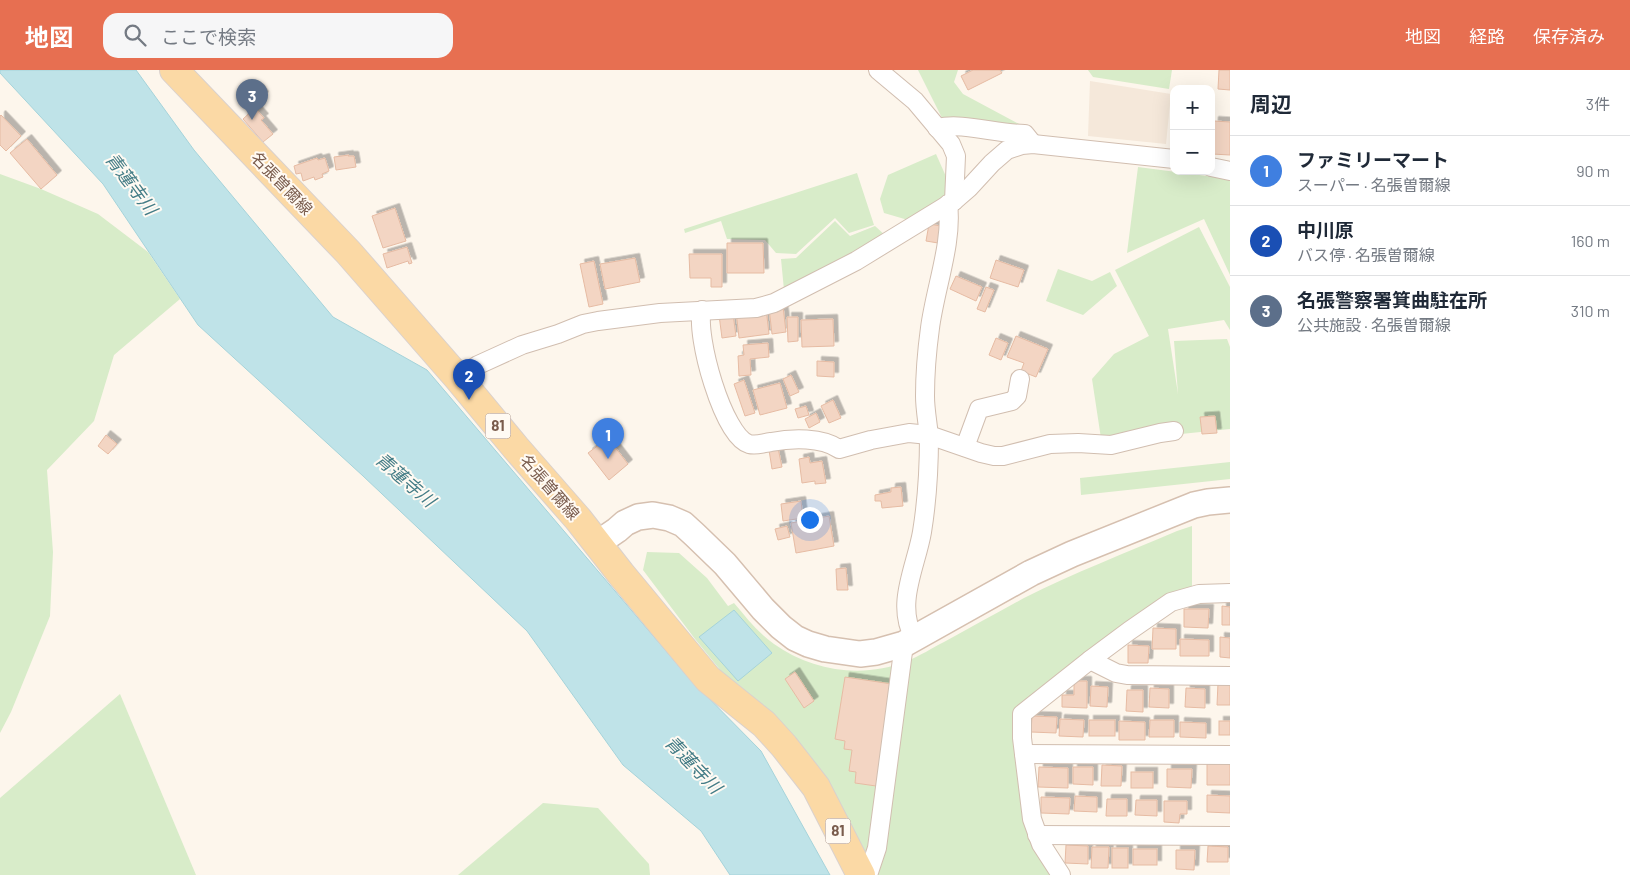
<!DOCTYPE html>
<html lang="ja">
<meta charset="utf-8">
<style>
:root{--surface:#fff;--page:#f6f6f7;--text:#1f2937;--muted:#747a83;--line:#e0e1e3;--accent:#e76f51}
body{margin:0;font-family:Barlow,"Noto Sans JP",sans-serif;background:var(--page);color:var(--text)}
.controls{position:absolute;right:15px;top:15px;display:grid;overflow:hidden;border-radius:10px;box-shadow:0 5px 20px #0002}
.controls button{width:45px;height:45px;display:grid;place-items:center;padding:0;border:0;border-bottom:1px solid var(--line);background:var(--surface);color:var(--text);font:25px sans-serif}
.you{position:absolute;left:809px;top:449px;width:18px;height:18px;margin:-12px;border:4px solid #fff;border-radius:50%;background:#1a73e8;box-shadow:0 0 0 8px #1a73e833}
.badge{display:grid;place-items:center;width:32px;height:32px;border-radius:50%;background:var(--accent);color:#fff;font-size:16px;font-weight:700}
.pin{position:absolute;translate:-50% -41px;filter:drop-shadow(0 1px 2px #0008)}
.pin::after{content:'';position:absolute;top:26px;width:18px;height:15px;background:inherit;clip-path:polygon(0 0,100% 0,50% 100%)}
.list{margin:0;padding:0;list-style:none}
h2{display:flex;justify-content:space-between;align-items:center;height:65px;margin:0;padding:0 20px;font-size:21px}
h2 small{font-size:16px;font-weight:400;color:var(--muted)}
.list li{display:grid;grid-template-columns:32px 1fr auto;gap:15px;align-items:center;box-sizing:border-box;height:70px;padding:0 20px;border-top:1px solid var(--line)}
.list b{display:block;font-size:19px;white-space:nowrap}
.list p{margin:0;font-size:16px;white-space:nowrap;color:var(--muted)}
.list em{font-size:16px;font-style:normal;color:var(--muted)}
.icon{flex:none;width:28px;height:28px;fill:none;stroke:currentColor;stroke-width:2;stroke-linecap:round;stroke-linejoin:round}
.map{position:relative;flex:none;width:1230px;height:805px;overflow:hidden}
header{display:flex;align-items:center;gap:30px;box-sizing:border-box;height:70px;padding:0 25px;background:var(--accent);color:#fff}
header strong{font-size:24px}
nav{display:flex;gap:28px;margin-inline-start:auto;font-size:18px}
.search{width:350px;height:45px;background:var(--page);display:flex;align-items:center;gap:12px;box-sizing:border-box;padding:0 18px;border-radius:15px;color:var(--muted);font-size:19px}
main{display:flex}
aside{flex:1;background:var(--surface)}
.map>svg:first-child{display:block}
.residential{fill:#f5e8da}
.green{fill:#d8ecc9}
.water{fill:#bfe3e8;stroke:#a5d3da}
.building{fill:#f3d5c3;stroke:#e6bba3;filter:url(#shadow)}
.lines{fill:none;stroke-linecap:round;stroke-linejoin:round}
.street-casing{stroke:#d1beb0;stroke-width:20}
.secondary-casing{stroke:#d6c0b0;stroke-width:28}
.primary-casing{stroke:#dad1cd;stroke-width:30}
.street{stroke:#fff;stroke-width:18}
.secondary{stroke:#fff;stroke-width:25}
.primary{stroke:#fbd9a5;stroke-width:28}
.labels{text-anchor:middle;stroke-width:4;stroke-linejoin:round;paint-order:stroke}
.shield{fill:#fffaf3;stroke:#a28b7f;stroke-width:1}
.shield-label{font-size:15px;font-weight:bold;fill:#7a5c4d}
.street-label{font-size:16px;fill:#7a5c4d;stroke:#fffaf3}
.water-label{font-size:18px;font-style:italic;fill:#437c86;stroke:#fffaf3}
</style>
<header>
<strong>地図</strong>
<div class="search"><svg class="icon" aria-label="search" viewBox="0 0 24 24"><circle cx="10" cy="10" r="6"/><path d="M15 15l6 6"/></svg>ここで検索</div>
<nav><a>地図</a><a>経路</a><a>保存済み</a></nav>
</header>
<main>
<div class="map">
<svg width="1230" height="805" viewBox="0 0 1230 805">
<defs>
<filter id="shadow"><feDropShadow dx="4.5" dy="-4.5" stdDeviation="0" flood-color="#0004"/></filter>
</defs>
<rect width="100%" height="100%" fill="#fdf6ec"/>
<polygon class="residential" points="1090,11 1171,24 1166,74 1088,66"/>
<g class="green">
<polygon points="918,0 958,0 954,12 963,24 1021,55 1019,60 943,50"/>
<polygon points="1088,0 1172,0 1169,19 1093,7"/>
<polygon points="936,84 956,129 908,150 884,143 880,129 888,105"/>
<polygon points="1138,97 1230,109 1230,205 1204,149 1127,183"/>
<polygon points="857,103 874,155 849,163 835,148 796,184 776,183 765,170 727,169 721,151 685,163 684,159"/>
<polygon points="0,104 41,119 98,144 148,182 180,229 114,285 94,351 47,400 53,482 50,546 11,642 0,663"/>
<polygon points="835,151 850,166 875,156 887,167 784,220 781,189 796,188"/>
<polygon points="1199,157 1230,217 1230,260 1224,250 1168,259 1178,324 1174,271 1227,269 1230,277 1230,359 1181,364 1102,375 1092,309 1114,284 1149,266 1115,200"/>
<polygon points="1058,199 1092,211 1110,202 1117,216 1083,245 1046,231"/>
<polygon points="1230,392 1230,409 1081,425 1080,408"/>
<path d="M1192,456V519L1014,641L1052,805H871L730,612L695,569L643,500L647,482L679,483L707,508L728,536L734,533C746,547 758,563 774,574C812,601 863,609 907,591C920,586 932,578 944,572C971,557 997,543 1024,528C1074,503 1125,483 1177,461Z"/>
<polygon points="120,624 196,805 0,805 0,728"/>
<polygon points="543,733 598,738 649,794 650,805 458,805"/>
</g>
<g class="water">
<polygon points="0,0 136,0 194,80 333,247 427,300 689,608 761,681 830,805 730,805 701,761 623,695 527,561 363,406 198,255 103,114 0,3"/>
<polygon points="734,540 772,583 738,611 699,567"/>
</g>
<g class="building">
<polygon points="973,0 1000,0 1002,3 968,20 961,6"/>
<polygon points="1219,0 1230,0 1230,20 1218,19"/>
<polygon points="259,19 264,26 255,33 250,27"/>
<polygon points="255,38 264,48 261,50 273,64 263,72 243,49"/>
<polygon points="1,45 21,66 6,81 0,75 0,46"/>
<polygon points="1214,51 1230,52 1230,85 1212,84"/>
<polygon points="27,69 57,105 41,119 10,83"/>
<polygon points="349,85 348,86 354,86 356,97 336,100 334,87"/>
<polygon points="317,88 318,90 325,88 329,101 322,104 323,107 315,110 314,107 303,111 301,103 296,104 294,96"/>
<polygon points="395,138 406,171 383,178 372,146"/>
<polygon points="929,154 941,156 938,173 926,171"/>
<polygon points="727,173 763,173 764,203 727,203"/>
<polygon points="407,177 412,193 409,194 408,191 387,198 383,184"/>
<polygon points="689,184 722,184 722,217 711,217 711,208 690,208"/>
<polygon points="635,188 640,212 605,219 600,194"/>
<polygon points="996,190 1024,200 1018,217 990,208"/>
<polygon points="594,191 603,234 589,237 580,194"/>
<polygon points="956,206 982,217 976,231 950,219"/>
<polygon points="986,217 994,220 985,242 977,239"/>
<polygon points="783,236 786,262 772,264 769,238"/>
<polygon points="766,238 769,264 739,268 736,241"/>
<polygon points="733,244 736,266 722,268 719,245"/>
<polygon points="787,247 798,247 798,271 788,272"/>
<polygon points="833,249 834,276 802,277 801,250"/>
<polygon points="1016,266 1048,279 1036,307 1021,301 1024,293 1007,287"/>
<polygon points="996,268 1008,273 1001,290 989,285"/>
<polygon points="768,273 769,287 750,289 751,305 739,306 738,286 744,285 743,275"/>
<polygon points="817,291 834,292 834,307 817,306"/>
<polygon points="791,305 799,322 790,326 783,309"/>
<polygon points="744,310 755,343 745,346 734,314"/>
<polygon points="780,313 787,338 760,345 753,320"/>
<polygon points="833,330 841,348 829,353 821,336"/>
<polygon points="806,336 809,345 798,348 795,339"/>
<polygon points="816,343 820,352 809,358 805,349"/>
<polygon points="1215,346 1217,363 1202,364 1200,347"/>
<polygon points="106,365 117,374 108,384 98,376"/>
<polygon points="608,368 628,394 609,410 588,383"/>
<polygon points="778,378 782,397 772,399 769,380"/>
<polygon points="809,387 810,393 822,391 826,413 815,414 815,411 802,413 799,389"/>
<polygon points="901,417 903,436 882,438 881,431 875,431 875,425 891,422 891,418"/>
<polygon points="801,431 803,448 783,451 781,434"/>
<polygon points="829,446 834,476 796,483 791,453"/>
<polygon points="787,456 790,467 778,470 775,459"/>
<polygon points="846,498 848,520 837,520 836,499"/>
<polygon points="1222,536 1230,537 1230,555 1222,555"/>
<polygon points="1184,539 1209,539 1208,558 1184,557"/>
<polygon points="1153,558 1176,559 1176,579 1152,579"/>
<polygon points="1220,567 1230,568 1230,588 1220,587"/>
<polygon points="1180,569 1209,570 1209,586 1180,586"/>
<polygon points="1128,575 1149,576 1148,593 1128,593"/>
<polygon points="795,602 814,631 804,638 785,609"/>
<polygon points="845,607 892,614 876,716 855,713 856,702 849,701 852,680 844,679 845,671 835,669"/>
<polygon points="1074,611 1087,611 1087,638 1062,637 1062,625 1074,625"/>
<polygon points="1218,613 1230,614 1230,635 1217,635"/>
<polygon points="1091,616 1108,617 1107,637 1090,636"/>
<polygon points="1150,618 1169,619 1169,638 1149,637"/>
<polygon points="1186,618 1205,619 1205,638 1185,637"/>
<polygon points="1127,620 1143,620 1143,642 1126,641"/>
<polygon points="1032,646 1057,647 1056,663 1031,662"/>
<polygon points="1060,649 1084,650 1083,667 1059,666"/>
<rect x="1089" y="650" width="26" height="16"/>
<polygon points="1150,650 1174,650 1174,667 1149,667"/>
<polygon points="1119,651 1145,652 1145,670 1119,670"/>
<rect x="1219" y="651" width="11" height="14"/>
<polygon points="1180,652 1206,653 1206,668 1180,667"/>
<polygon points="1207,693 1230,694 1230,715 1207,715"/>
<polygon points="1102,695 1122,696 1121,716 1101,716"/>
<polygon points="1039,697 1068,698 1068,718 1038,717"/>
<polygon points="1073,697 1093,697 1093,715 1073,714"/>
<polygon points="1167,699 1192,699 1191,718 1167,717"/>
<rect x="1131" y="702" width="22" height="16"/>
<polygon points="1207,725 1230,726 1230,743 1207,742"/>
<polygon points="1075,726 1097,727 1097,742 1074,741"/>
<polygon points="1041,727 1070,728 1069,744 1041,743"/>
<polygon points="1107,729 1127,729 1127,746 1106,746"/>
<polygon points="1136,730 1157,730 1157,746 1135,745"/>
<polygon points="1164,731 1187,731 1187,744 1180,744 1179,753 1164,752"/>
<polygon points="1066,775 1088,776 1088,794 1065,793"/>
<polygon points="1208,776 1228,777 1228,792 1207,792"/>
<polygon points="1092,777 1109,777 1108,798 1091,798"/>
<rect x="1112" y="778" width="16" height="20"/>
<rect x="1133" y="779" width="24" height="16"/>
<polygon points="1176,780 1195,780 1194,800 1176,799"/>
</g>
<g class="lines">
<defs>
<g id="street">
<polyline points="878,0 915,31 951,74 956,86 954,131"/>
<path d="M937,58C963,52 996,64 1025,64L1033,74"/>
<polyline points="1211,97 1230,101"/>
<path d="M702,240C695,265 723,366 749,374C757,376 763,373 771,372C792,368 822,367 839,379L871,370L909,363L929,365L981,383L994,386H1003L1050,374L1078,373L1111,375L1160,363L1174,361"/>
<polyline points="458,308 478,295 522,275 558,264 583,254 598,251 660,243 756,238 774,233 856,191 954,131 969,118 992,93 1007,80 1022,75 1033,74 1174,89"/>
<polyline points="965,377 979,339 1012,331 1017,326 1020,309"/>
<path d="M914,568C895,534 916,497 922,462C927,431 929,399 929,367C928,354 925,340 925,326C925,303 927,280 930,258C935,219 953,172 948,134"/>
<polyline points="1090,590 1116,603 1127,605 1230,606"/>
<polyline points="1024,684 1230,685"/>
<polyline points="1037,765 1230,766"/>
<polyline points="868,805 877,778 904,574"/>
<polyline points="1061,805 1041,774 1032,749 1022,668 1022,644 1090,590 1129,561 1171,532 1199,524 1230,523"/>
</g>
<polyline id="secondary" points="598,473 617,460 625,453 638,447 653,445 669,448 683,454 695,465 725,494 763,539 781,557 795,568 808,574 825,579 860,584 876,582 904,574 1031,503 1072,484 1194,435 1208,432 1230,430"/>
<polyline id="primary" points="174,0 348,182 458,308 516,378 578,449 621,504 708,609 764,654 784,676 816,717 861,805"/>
</defs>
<use href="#street" class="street-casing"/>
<use href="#secondary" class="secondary-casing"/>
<use href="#primary" class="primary-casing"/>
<use href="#street" class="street"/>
<use href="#secondary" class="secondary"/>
<use href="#primary" class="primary"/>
</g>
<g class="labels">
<g class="shield">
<rect x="485.5" y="343.5" width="25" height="25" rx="4"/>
<rect x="825.5" y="748.5" width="25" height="25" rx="4"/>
</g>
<g class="shield-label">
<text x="498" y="361">81</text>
<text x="838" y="766">81</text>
</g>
<g class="street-label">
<text transform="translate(282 113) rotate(46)" y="6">名張曽爾線</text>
<text transform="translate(550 417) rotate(49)" y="6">名張曽爾線</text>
</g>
<g class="water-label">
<text transform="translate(131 114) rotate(53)" y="6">青蓮寺川</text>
<text transform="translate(405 410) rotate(41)" y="6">青蓮寺川</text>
<text transform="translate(693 695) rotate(46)" y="6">青蓮寺川</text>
</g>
</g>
</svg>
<div class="controls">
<button>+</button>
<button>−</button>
</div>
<div class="you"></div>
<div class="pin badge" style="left:608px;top:389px;background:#3f7fe0">1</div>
<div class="pin badge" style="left:469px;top:330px;background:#1a4fb4">2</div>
<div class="pin badge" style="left:252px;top:50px;background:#5c6f8a">3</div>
</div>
<aside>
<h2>周辺<small>3件</small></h2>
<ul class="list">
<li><span class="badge" style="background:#3f7fe0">1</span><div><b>ファミリーマート</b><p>スーパー · 名張曽爾線</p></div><em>90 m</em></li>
<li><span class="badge" style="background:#1a4fb4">2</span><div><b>中川原</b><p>バス停 · 名張曽爾線</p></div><em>160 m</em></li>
<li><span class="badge" style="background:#5c6f8a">3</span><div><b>名張警察署箕曲駐在所</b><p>公共施設 · 名張曽爾線</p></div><em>310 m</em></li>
</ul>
</aside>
</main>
